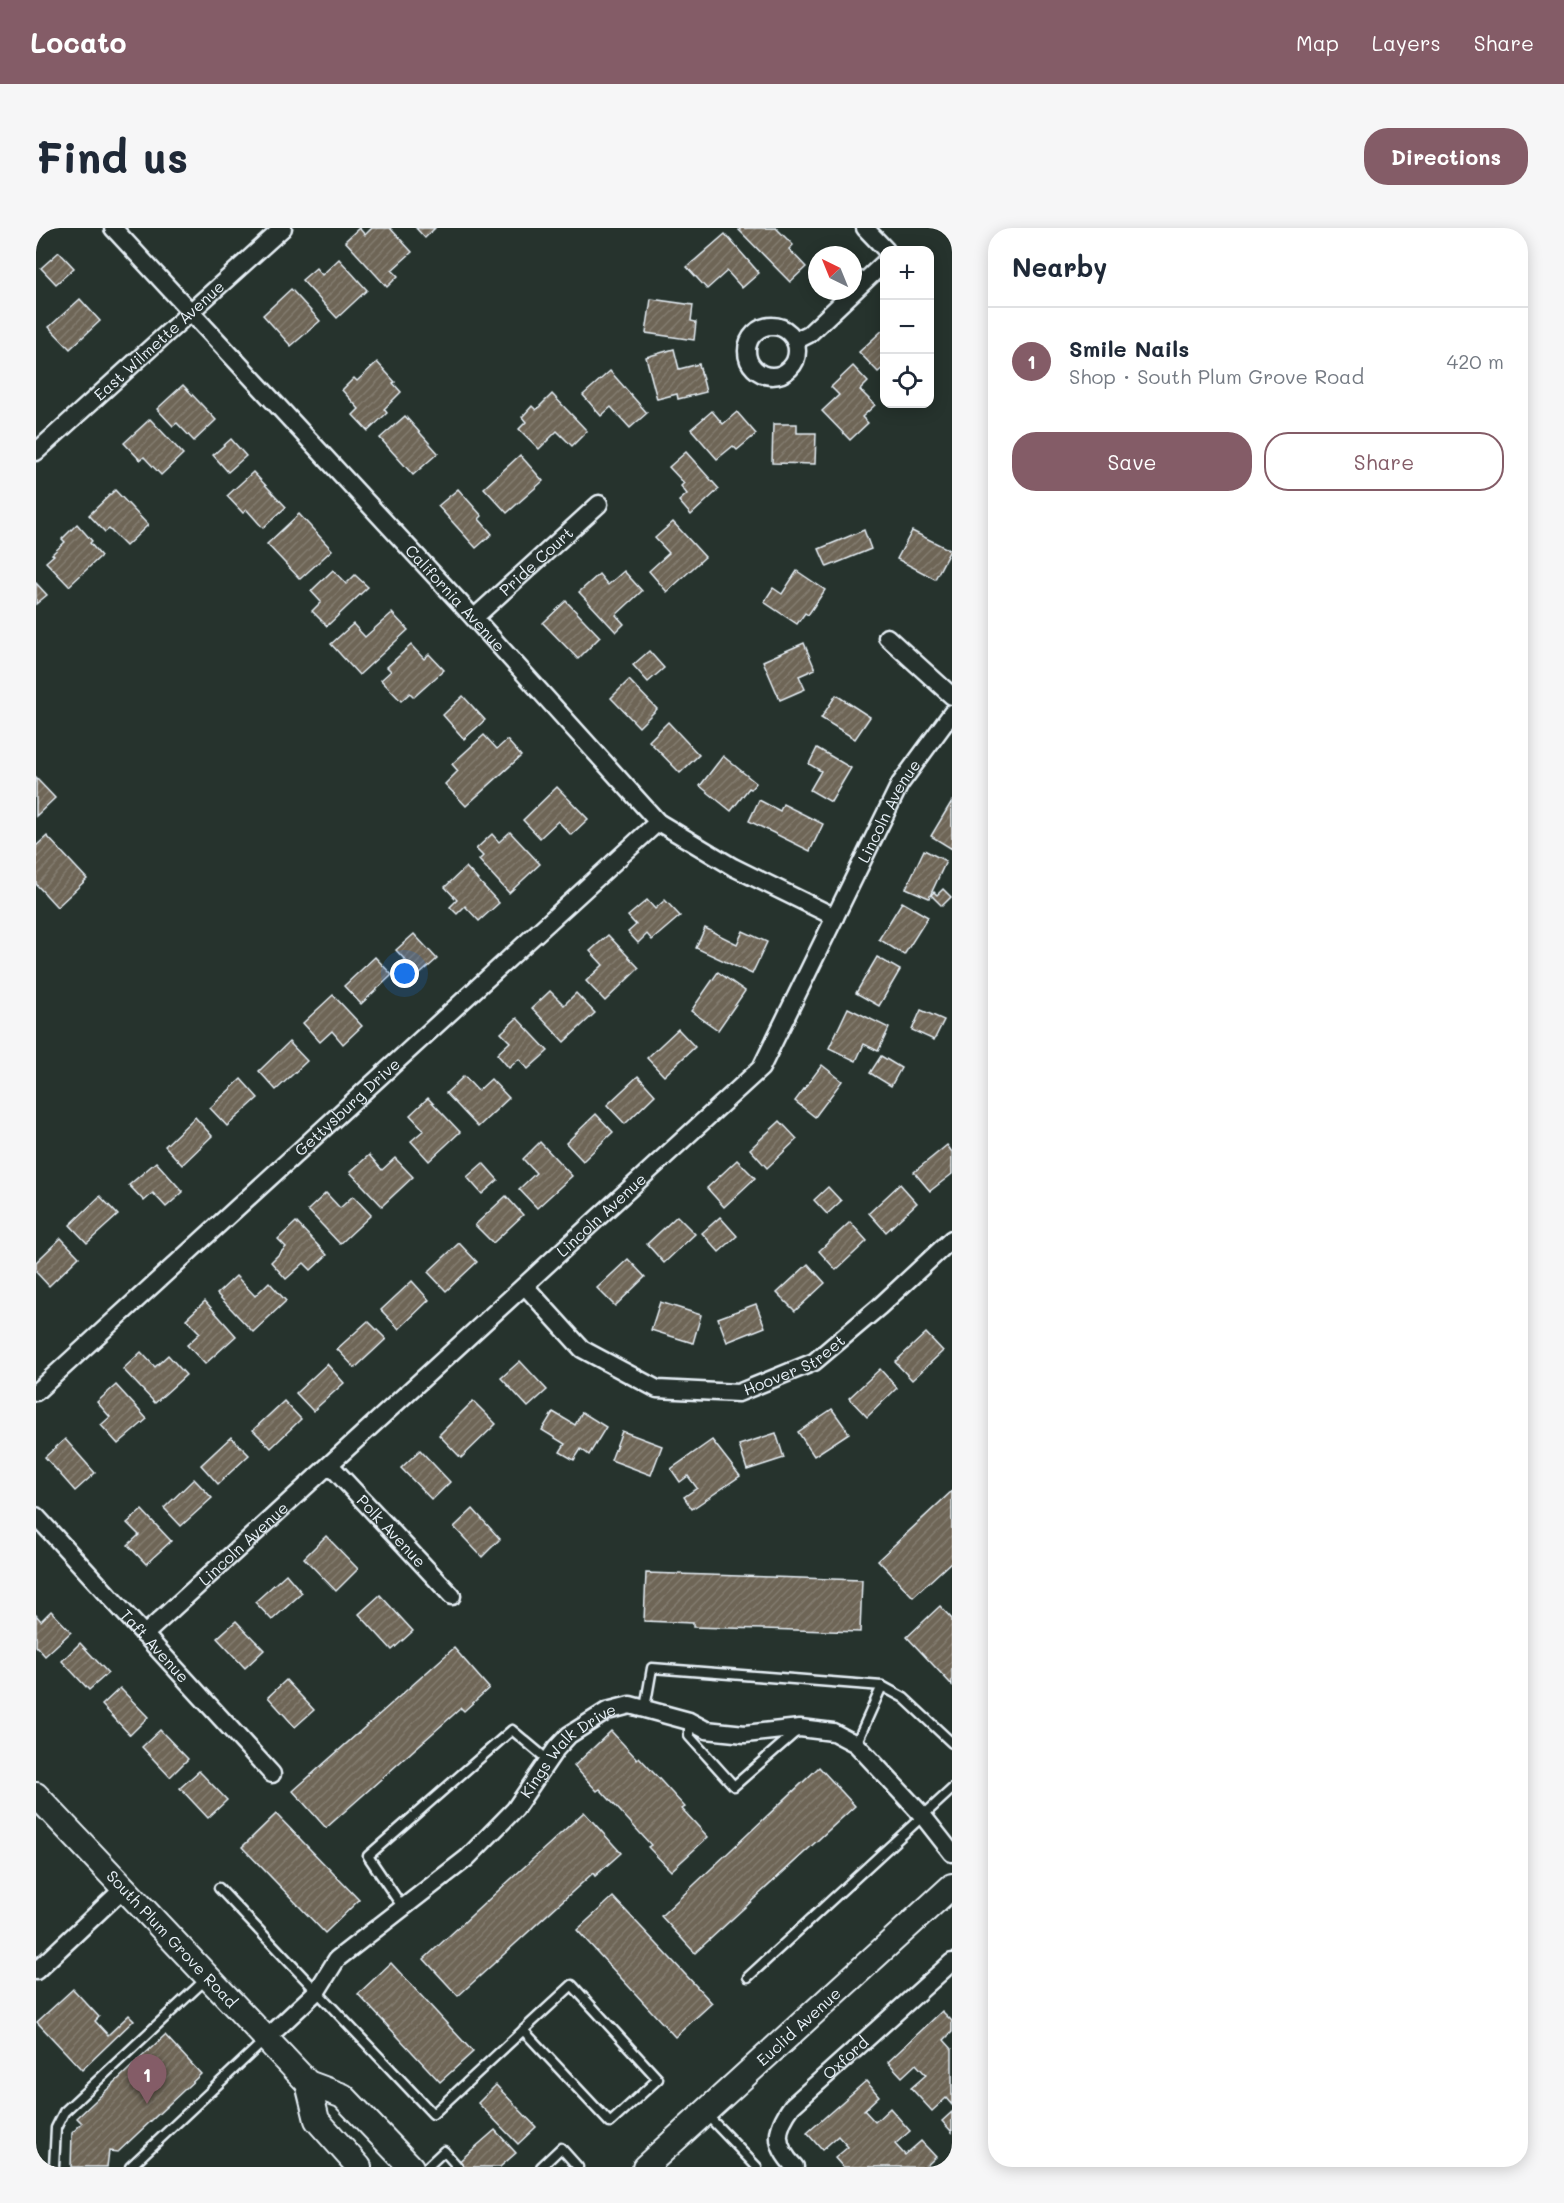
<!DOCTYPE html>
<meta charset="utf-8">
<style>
:root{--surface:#fff;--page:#f6f6f7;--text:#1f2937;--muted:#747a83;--line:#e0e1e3;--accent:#845c67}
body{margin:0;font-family:Mali,sans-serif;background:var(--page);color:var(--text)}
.controls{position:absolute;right:18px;top:18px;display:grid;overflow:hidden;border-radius:12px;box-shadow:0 3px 15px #0003}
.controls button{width:54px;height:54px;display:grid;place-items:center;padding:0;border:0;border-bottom:2px solid var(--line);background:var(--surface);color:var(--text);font:30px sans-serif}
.compass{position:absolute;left:772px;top:18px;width:54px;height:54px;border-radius:50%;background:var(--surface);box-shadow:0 3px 15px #0003;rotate:317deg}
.you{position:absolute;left:369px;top:746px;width:21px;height:21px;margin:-15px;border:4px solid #fff;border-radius:50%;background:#1a73e8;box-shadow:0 0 0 9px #1a73e833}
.badge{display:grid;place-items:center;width:39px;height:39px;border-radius:50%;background:var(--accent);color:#fff;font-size:20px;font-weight:700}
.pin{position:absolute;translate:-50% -50px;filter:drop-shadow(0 2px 3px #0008)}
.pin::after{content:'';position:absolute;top:32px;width:21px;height:18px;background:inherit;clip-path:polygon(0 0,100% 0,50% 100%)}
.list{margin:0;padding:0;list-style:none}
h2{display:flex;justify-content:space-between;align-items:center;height:78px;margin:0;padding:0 24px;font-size:26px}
h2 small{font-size:20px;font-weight:400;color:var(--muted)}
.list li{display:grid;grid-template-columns:39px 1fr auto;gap:18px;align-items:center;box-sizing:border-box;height:108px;padding:0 24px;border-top:2px solid var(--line)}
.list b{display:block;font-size:22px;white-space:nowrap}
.list p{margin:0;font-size:20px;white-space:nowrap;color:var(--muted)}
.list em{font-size:20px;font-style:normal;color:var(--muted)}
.actions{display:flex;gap:12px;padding:18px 24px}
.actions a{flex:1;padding:14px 0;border:2px solid var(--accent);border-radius:24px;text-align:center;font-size:21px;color:var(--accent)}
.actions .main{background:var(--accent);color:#fff}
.icon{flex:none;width:33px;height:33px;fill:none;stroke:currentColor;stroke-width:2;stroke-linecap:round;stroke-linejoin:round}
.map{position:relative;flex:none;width:916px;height:1939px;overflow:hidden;border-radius:24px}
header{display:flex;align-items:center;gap:36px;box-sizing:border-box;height:84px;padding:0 30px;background:var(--accent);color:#fff}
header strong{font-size:28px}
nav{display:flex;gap:33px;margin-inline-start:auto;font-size:21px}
.intro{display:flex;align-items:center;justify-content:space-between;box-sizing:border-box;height:144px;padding:0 36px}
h1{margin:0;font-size:42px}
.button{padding:15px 27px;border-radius:24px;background:var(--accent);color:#fff;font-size:21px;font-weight:700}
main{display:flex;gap:36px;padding:0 36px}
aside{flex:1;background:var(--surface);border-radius:24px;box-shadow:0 3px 15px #0003}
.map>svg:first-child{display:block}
.building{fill:url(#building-hatch);stroke:#e8f1f8;stroke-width:1.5}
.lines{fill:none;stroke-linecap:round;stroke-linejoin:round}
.service-casing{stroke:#e8f1f8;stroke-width:13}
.minor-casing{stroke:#e8f1f8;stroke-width:21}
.secondary-casing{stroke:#e8f1f8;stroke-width:28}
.service{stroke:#26332d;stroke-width:8}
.minor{stroke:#26332d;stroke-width:16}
.secondary{stroke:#26332d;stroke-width:24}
.labels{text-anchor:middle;stroke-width:4.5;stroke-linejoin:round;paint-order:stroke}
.street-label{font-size:16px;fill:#e8f1f8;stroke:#26332d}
</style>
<header>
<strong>Locato</strong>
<nav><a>Map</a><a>Layers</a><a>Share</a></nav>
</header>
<div class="intro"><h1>Find us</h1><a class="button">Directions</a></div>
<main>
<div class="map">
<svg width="916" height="1939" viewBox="0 0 916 1939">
<defs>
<pattern id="building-hatch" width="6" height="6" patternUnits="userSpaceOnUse" patternTransform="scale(1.5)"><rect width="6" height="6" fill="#6e6557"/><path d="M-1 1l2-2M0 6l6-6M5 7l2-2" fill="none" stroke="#837c70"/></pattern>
</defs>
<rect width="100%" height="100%" fill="#26332d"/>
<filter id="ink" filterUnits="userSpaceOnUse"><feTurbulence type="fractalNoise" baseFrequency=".0167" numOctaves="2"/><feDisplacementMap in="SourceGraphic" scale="12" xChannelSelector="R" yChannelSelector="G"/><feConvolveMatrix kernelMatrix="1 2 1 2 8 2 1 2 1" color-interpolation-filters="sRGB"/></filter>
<g filter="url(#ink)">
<g class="building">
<polygon points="323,0 329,7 336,0 354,0 376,24 356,42 362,48 351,59 309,13"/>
<polygon points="380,0 399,0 389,10"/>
<polygon points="705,0 740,0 757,17 753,21 770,39 754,54 703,2"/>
<polygon points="689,6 723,45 706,60 691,43 671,61 651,39"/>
<polygon points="23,24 38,40 20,56 5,40"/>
<polygon points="303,31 331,62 301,90 266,52 280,40 286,47"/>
<polygon points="255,61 284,93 255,118 227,87"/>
<polygon points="44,71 64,93 34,121 13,99"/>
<polygon points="615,71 657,77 655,93 660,94 658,112 610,105"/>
<polygon points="849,100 849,138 842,144 823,124"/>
<polygon points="638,121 643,141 663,136 670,164 642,171 641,166 621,171 610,129"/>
<polygon points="341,134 359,154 357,155 365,164 348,181 351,185 332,203 317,187 323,181 306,162 318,150 321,153"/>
<polygon points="817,138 832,154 824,162 839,177 826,189 832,195 814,212 786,183 803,167 795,159"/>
<polygon points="574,143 611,185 594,200 575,179 565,188 547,167"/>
<polygon points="147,157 180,192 158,213 141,195 137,198 121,181"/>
<polygon points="516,166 551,203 536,218 521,203 503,221 483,201 490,194 486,189 496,178 500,182"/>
<polygon points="676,183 687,196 701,184 720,206 701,222 697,218 681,231 655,201"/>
<polygon points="369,188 402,225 377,247 344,210"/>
<polygon points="114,191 147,226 125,247 108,229 104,232 88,215"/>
<polygon points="737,196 761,196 761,205 780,205 779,236 736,235"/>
<polygon points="195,211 210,228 192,244 177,227"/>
<polygon points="650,224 683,261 655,287 643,273 651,266 645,258 648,255 633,239"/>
<polygon points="484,227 507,253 471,285 448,260"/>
<polygon points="217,244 250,279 227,300 211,282 207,285 191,268"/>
<polygon points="422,261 446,288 443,291 456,306 440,320 402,278"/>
<polygon points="79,262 112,297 90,318 73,301 69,304 53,287"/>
<polygon points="263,286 296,322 264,351 231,316"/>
<polygon points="637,294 669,329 631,364 613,343 633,325 619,310"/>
<polygon points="41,296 56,313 54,315 65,328 33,358 10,334 18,327 16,326 29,314 26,311"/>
<polygon points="828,302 835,321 791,339 783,321"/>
<polygon points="876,303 914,322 899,351 861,331"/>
<polygon points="297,342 310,356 319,347 332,359 291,398 276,383 285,374 275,363"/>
<polygon points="588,343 606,363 580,387 588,396 580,404 543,364 563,346 572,357"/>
<polygon points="761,343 789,362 772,387 769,385 761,396 728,374 737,360 746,366"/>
<polygon points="0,355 11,367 0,376"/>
<polygon points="530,373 564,409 542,431 507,395"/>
<polygon points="356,385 372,402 323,447 295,416 317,396 329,409"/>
<polygon points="768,415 779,441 763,448 769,461 744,472 727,433"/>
<polygon points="375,417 388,431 393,426 408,442 378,469 374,465 365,473 345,452 355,443 351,439"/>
<polygon points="613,423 628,440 612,454 597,437"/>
<polygon points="593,452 621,481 603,499 575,470"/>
<polygon points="800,467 834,489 819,511 785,490"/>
<polygon points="427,468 449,492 428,511 407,487"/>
<polygon points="632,494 663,527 644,545 613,513"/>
<polygon points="448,507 461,521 471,512 485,528 430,578 409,556 422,543 416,536"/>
<polygon points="781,520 815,540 795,574 774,562 785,543 773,536"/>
<polygon points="687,528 720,555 715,561 713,560 695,583 664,558"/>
<polygon points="0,550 19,570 0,588"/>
<polygon points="521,559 552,591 535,607 522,593 504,610 487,592"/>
<polygon points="723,572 744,583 747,576 787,596 774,623 713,593"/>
<polygon points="916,573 916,621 895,608"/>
<polygon points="474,604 504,636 473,665 443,632 447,628 440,621 456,606 463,614"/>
<polygon points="11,608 51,651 21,679 0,656 0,618"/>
<polygon points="888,622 910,633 893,670 870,660"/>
<polygon points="430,639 463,675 443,693 429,678 421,686 414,679 421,672 409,659"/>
<polygon points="907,661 915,669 906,678 895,667 898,664 901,667"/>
<polygon points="611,672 619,681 629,672 644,688 616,712 611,706 602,715 592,704 600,697 592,688"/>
<polygon points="866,674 892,689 868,727 843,711"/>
<polygon points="669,700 701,716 707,703 731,714 716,746 660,720"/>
<polygon points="378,706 401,731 383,747 360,722"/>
<polygon points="572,707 603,740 569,773 550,753 567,737 554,723"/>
<polygon points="339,729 356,747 325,776 308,758"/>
<polygon points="841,729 864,742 843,778 820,765"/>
<polygon points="682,744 709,763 682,802 655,783"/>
<polygon points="514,763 528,777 540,765 559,785 528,814 496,780"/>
<polygon points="297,767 326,798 307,816 296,803 284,814 267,795"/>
<polygon points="812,780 853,800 842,823 828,816 820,833 793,820"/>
<polygon points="885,782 908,792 898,812 876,802"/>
<polygon points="481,790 512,823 492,841 483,831 473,840 461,826 474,814 465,805"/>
<polygon points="642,801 659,819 628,848 611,830"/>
<polygon points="253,814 271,833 240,862 223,843"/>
<polygon points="845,828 865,840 855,858 834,845"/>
<polygon points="786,837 806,853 779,889 759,873"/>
<polygon points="428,848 442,863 455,851 473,870 442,899 410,865"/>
<polygon points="602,848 619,867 589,896 571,877"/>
<polygon points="205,851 222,870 191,898 174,880"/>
<polygon points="392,870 424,904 393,933 375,913 388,902 374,887"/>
<polygon points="560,886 577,904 547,933 530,915"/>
<polygon points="159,889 176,908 146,937 129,918"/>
<polygon points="744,893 761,911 731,940 714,921"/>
<polygon points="504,914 536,948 501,980 483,961 500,945 487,931"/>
<polygon points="911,917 916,924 916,946 894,963 878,944"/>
<polygon points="333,927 346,942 359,930 377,949 346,978 314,944"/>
<polygon points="701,932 719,950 688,979 671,960"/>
<polygon points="120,934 147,964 130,979 117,965 108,973 93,957"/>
<polygon points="447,935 462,952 446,966 431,949"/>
<polygon points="864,956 881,975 850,1004 833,985"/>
<polygon points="792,959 805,973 791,986 778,972"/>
<polygon points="290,965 304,980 317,968 335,987 304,1016 272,982"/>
<polygon points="64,968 82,987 51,1015 34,997"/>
<polygon points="470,968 487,987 457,1015 439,997"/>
<polygon points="641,988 659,1006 628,1035 611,1016"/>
<polygon points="684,989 701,1008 683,1024 666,1005"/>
<polygon points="260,994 291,1027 275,1042 268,1035 250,1051 235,1034 250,1019 242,1011"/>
<polygon points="814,994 831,1013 800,1042 783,1023"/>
<polygon points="25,1010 43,1029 13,1058 0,1044 0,1034"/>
<polygon points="423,1015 441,1034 410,1063 392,1044"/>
<polygon points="592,1031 609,1049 579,1078 561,1060"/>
<polygon points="772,1036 789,1055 759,1083 741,1065"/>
<polygon points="200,1048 219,1068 233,1054 250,1073 217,1104 181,1066"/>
<polygon points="376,1053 393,1072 363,1101 345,1082"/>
<polygon points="169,1073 200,1108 169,1136 151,1117 164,1105 150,1091"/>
<polygon points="624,1074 665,1087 657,1115 615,1102"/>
<polygon points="720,1076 729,1099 691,1114 682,1090"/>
<polygon points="332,1093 350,1111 319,1140 301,1121"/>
<polygon points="890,1105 907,1123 876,1152 859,1134"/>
<polygon points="105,1124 119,1139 132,1127 150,1147 119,1175 87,1141"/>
<polygon points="484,1133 511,1162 492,1179 465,1150"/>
<polygon points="291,1136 308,1155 277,1183 260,1165"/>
<polygon points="844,1141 861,1160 831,1189 813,1170"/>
<polygon points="80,1157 111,1191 82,1216 65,1197 74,1189 61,1174"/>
<polygon points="248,1173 265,1191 235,1220 217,1202"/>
<polygon points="437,1173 460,1196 425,1230 403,1207"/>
<polygon points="796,1181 813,1205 778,1228 762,1204"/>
<polygon points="517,1184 539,1197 546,1184 570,1199 553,1227 545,1221 538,1232 524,1224 529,1216 506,1202"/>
<polygon points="586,1203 626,1218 615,1247 575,1232"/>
<polygon points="740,1205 748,1230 711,1242 703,1217"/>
<polygon points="195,1209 213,1227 182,1256 165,1237"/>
<polygon points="29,1211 59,1245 39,1263 9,1229"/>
<polygon points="676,1212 704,1248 656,1281 648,1269 661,1260 652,1248 644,1254 635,1241"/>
<polygon points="384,1222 414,1254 396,1272 365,1240"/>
<polygon points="158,1251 176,1270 145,1298 128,1280"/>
<polygon points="916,1263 916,1333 877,1369 842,1332"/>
<polygon points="437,1281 464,1311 446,1329 418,1299"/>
<polygon points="106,1282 135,1313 110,1336 92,1317 103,1307 91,1295"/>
<polygon points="290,1308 322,1341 300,1363 268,1330"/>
<polygon points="610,1345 826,1352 824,1404 657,1399 657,1395 608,1393"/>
<polygon points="250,1346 266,1365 236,1392 219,1374"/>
<polygon points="344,1367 377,1403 356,1422 323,1386"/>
<polygon points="904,1378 916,1391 916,1457 871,1409"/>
<polygon points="15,1383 35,1404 9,1428 0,1418 0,1387 5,1393"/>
<polygon points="200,1393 228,1422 209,1440 181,1410"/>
<polygon points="44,1415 72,1445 53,1462 26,1433"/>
<polygon points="418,1420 453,1460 428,1483 425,1480 290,1600 257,1563"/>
<polygon points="250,1452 278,1482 259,1499 232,1469"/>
<polygon points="84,1460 112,1489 94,1507 66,1477"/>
<polygon points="124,1502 152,1531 134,1549 106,1519"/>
<polygon points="575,1503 601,1531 603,1529 649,1579 646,1581 672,1609 635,1643 612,1619 615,1617 564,1561 561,1563 538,1538"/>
<polygon points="783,1539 819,1578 659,1725 625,1688"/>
<polygon points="163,1543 191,1572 172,1590 144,1560"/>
<polygon points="548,1584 585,1625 559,1648 557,1645 422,1768 388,1731"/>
<polygon points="240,1586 323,1672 289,1705 206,1619"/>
<polygon points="577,1669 676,1775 639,1809 541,1702"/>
<polygon points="355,1735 437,1824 404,1854 322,1766"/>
<polygon points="37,1761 63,1789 59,1793 72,1807 93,1787 98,1792 46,1842 1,1794"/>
<polygon points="906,1783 916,1793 916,1804 908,1812 916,1821 916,1877 910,1870 896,1883 875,1860 890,1847 880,1836 866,1849 852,1834"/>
<polygon points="129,1807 165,1846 82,1924 73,1923 71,1939 35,1939 36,1905 46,1895 41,1890"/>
<polygon points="830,1853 843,1868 828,1882 839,1894 854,1880 874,1903 859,1916 869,1927 885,1913 900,1929 889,1939 807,1939 799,1930 812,1919 802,1908 786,1922 771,1905"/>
<polygon points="460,1857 500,1899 482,1916 442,1875"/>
<polygon points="916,1884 916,1904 906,1893"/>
<polygon points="459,1902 480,1925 464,1939 423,1939 420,1936"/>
</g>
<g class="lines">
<defs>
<g id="service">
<polyline points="609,1480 616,1440 846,1458 868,1470 916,1515"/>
<polyline points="653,1494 653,1508 698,1558 761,1503"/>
<polyline points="820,1516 846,1458"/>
<polyline points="183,1660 397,1886 536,1757 622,1851 574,1895 487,1802"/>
<polyline points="367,1680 332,1628 476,1502 513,1533"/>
<polyline points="712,1749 916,1561"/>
<polyline points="669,1885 721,1939"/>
<polyline points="18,1939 20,1900 28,1884 170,1751"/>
<polyline points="94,1939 229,1812"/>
<polyline points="391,1939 408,1923 422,1939"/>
<polyline points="505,1939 525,1920 542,1939"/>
</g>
<g id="minor">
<path id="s1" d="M77,0L438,390L622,594L697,639L799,689"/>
<polyline points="829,0 850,22"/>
<circle cx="736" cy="123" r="25"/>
<polyline points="759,113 773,106 849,34"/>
<path id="s2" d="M0,224L247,0"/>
<path id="s3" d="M438,390L563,276"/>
<polyline points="851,409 916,468"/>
<path id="s4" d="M489,1058L546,1121L621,1161L702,1165L778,1134L843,1079L916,1011"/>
<path id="s5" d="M0,1164L622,594"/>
<path id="s6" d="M294,1237L416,1368"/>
<path id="s7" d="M0,1288L236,1546"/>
<path id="s8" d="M108,1407L725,840L864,556L916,485"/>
<polyline points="0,1743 87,1661"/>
<path id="s9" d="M229,1812L281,1763L301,1731L431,1630L479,1581L520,1521L533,1507L571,1483L594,1477L653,1493L670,1502L709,1506L764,1500L797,1504L820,1516L887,1588L916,1625"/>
<path id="s10" d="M759,1939C737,1917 739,1901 756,1878L916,1734"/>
</g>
<g id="secondary">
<path id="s11" d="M0,1567L272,1855L307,1868L375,1939"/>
<polyline points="272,1855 281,1892 323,1939"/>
<path id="s12" d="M609,1939L916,1658"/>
</g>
</defs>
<use href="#service" class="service-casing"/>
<use href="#minor" class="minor-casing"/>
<use href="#secondary" class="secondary-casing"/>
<use href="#service" class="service"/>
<use href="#minor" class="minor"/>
<use href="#secondary" class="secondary"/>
</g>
</g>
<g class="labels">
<g class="street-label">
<text dy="6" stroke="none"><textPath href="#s2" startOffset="166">East Wilmette Avenue</textPath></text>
<text dy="6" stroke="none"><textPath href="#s3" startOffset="84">Pride Court</textPath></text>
<text dy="6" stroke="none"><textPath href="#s1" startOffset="504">California Avenue</textPath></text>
<text dy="6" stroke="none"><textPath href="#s8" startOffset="1125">Lincoln Avenue</textPath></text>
<text dy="6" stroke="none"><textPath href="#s5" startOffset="422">Gettysburg Drive</textPath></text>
<text dy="6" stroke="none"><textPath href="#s8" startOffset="621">Lincoln Avenue</textPath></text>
<text dy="6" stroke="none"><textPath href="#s4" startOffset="314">Hoover Street</textPath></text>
<text dy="6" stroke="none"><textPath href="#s6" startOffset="90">Polk Avenue</textPath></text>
<text dy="6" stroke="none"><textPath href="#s8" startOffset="135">Lincoln Avenue</textPath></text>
<text dy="6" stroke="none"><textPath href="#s7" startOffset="176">Taft Avenue</textPath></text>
<text dy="6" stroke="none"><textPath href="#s9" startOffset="423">Kings Walk Drive</textPath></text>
<text dy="6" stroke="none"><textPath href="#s11" startOffset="198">South Plum Grove Road</textPath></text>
<text dy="6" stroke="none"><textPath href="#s12" startOffset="208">Euclid Avenue</textPath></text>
<text dy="6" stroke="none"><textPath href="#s10" startOffset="141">Oxford</textPath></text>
</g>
</g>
</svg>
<div class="controls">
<button>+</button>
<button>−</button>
<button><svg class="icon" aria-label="locate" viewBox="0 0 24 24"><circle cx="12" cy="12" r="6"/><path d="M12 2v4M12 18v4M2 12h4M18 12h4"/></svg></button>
</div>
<svg class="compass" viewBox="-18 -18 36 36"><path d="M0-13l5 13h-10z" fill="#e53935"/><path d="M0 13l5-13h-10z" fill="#747a83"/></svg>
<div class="you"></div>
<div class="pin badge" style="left:111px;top:1876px">1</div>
</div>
<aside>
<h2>Nearby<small></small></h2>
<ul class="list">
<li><span class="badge">1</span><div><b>Smile Nails</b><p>Shop · South Plum Grove Road</p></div><em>420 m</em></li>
</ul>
<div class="actions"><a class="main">Save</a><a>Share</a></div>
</aside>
</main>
